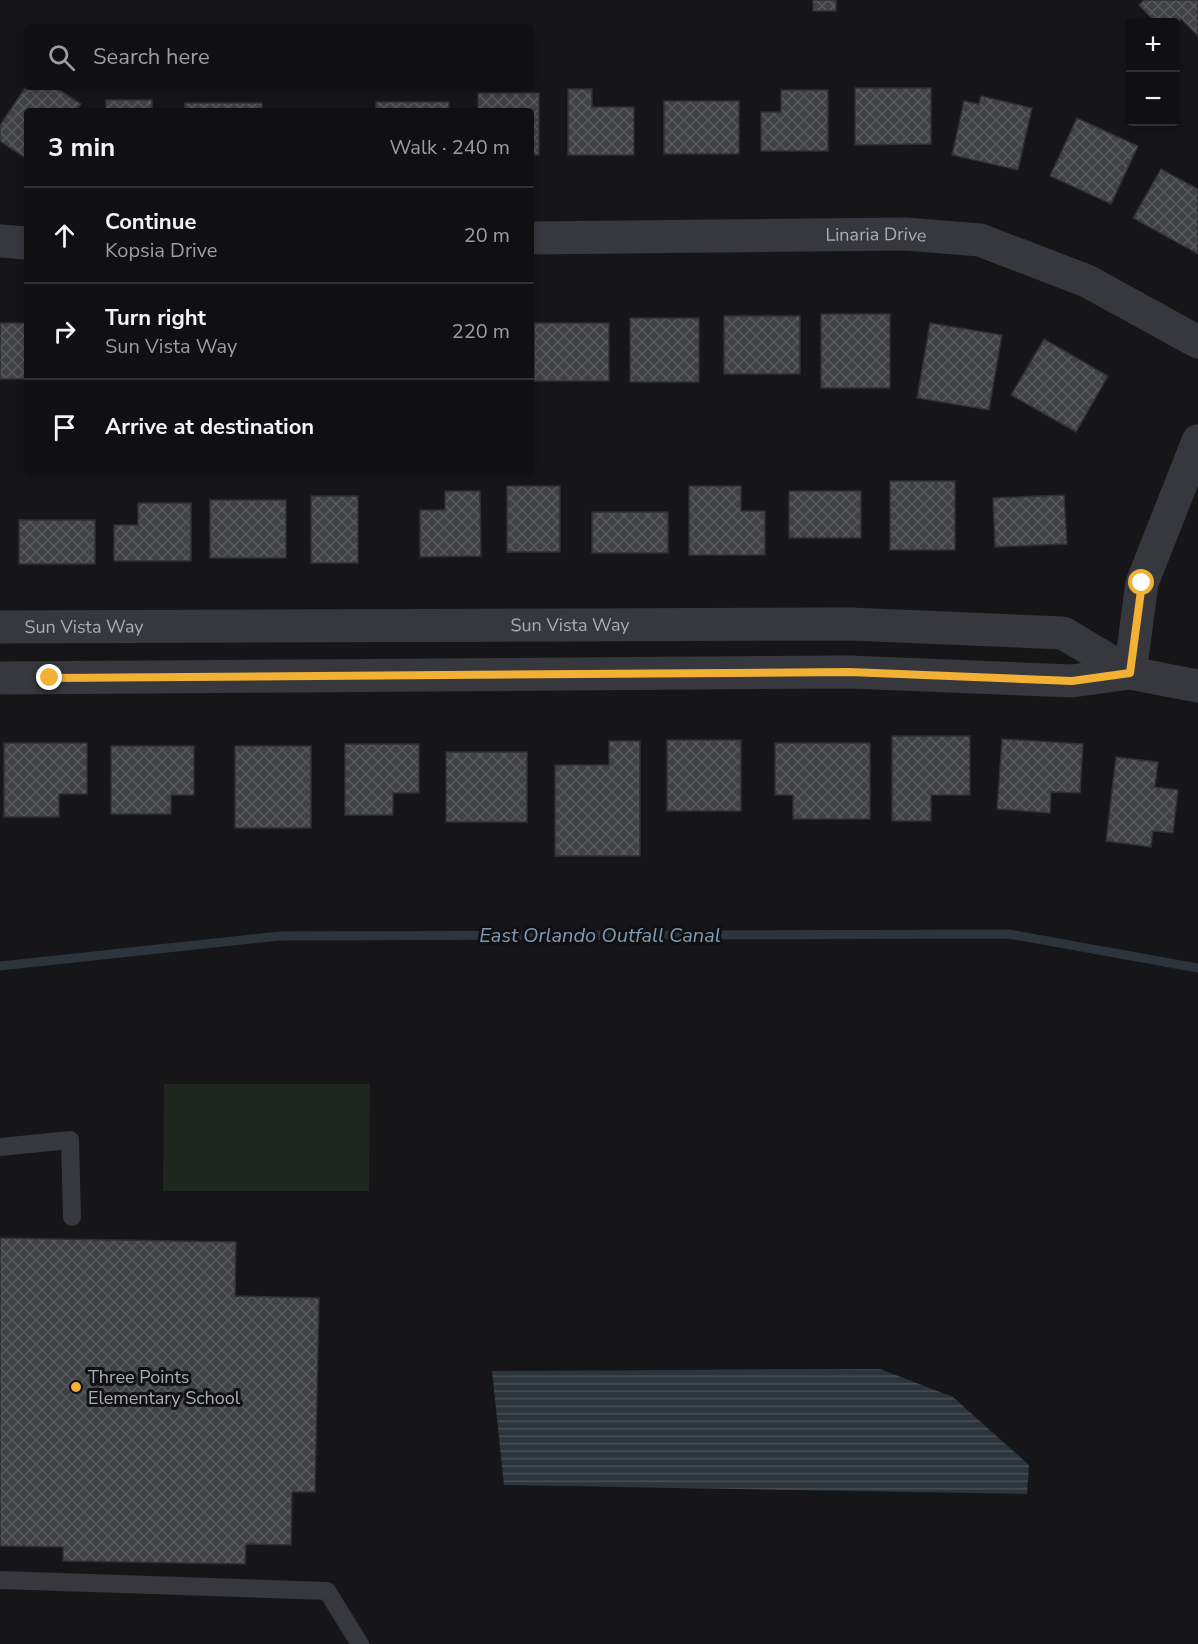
<!DOCTYPE html>
<meta charset="utf-8">
<style>
:root{--surface:#101012;--page:#1e1e20;--text:#f1f3f6;--muted:#9c9d9f;--line:#303032}
body{margin:0;font-family:"Nunito Sans",sans-serif;background:var(--page);color:var(--text)}
.controls{position:absolute;right:18px;top:18px;display:grid;overflow:hidden;border-radius:6px;box-shadow:0 3px 9px #0003}
.controls button{width:54px;height:54px;display:grid;place-items:center;padding:0;border:0;border-bottom:2px solid var(--line);background:var(--surface);color:var(--text);font:30px sans-serif}
.stop{position:absolute;width:18px;height:18px;margin:-14px;border:4px solid #f2b134;border-radius:50%;background:#fff}
.stop.end{background:#f2b134;border-color:#fff;box-shadow:0 2px 6px #0008}
.list{margin:0;padding:0;list-style:none}
h2{display:flex;justify-content:space-between;align-items:center;height:78px;margin:0;padding:0 24px;font-size:26px}
h2 small{font-size:20px;font-weight:400;color:var(--muted)}
.list li{display:grid;grid-template-columns:39px 1fr auto;gap:18px;align-items:center;box-sizing:border-box;height:96px;padding:0 24px;border-top:2px solid var(--line)}
.list b{display:block;font-size:22px;white-space:nowrap}
.list p{margin:0;font-size:20px;white-space:nowrap;color:var(--muted)}
.list em{font-size:20px;font-style:normal;color:var(--muted)}
.icon{flex:none;width:33px;height:33px;fill:none;stroke:currentColor;stroke-width:2;stroke-linecap:round;stroke-linejoin:round}
.map{position:relative;flex:none;width:1198px;height:1644px;overflow:hidden}
.search{position:absolute;background:var(--surface);box-shadow:0 3px 9px #0003;left:24px;top:24px;width:510px;height:66px;display:flex;align-items:center;gap:15px;box-sizing:border-box;padding:0 21px;border-radius:6px;color:var(--muted);font-size:22px}
.panel{position:absolute;background:var(--surface);box-shadow:0 3px 9px #0003;left:24px;top:108px;width:510px;height:366px;border-radius:6px}
.map>svg:first-child{display:block}
.green{fill:#1e261f}
.water{fill:url(#water-rules)}
.lines{fill:none;stroke-linecap:round;stroke-linejoin:round}
.stream{stroke:#2c353c;stroke-width:9}
.building{fill:url(#building-cross-hatch);stroke:#303034;stroke-width:1.5}
.service{stroke:#37383d;stroke-width:18}
.minor{stroke:#37383d;stroke-width:33}
.route{stroke:#f2b134;stroke-width:8}
.poi-dot{fill:#f2b134;stroke:#111113;stroke-width:2}
.labels{text-anchor:middle;stroke-width:6;stroke-linejoin:round;paint-order:stroke}
.street-label{font-size:18px;fill:#a8adb8;stroke:#111113}
.poi-label{font-size:18px;fill:#a8adb8;stroke:#111113;text-anchor:start}
.water-label{font-size:20px;font-style:italic;fill:#7f9bb3;stroke:#111113}
</style>
<div class="map">
<svg width="1198" height="1644" viewBox="0 0 1198 1644">
<defs>
<pattern id="water-rules" width="6" height="5" patternUnits="userSpaceOnUse" patternTransform="scale(1.5)"><rect width="6" height="5" fill="#2c353c"/><path d="M0 2.5h6" fill="none" stroke="#485056"/></pattern>
<pattern id="building-cross-hatch" width="8" height="8" patternUnits="userSpaceOnUse" patternTransform="scale(1.5)"><rect width="8" height="8" fill="#404145"/><path d="M0 0l8 8M0 8l8-8" fill="none" stroke="#595a5e"/></pattern>
</defs>
<rect width="100%" height="100%" fill="#161618"/>
<polygon class="green" points="164,1084 370,1084 369,1191 163,1191"/>
<polygon class="water" points="880,1369 953,1397 1029,1465 1027,1494 504,1485 492,1371"/>
<g class="lines">
<polyline class="stream" points="0,966 280,936 1009,934 1198,968"/>
</g>
<g class="building">
<rect x="813" y="0" width="23" height="11"/>
<polygon points="1144,0 1198,0 1198,36 1181,19 1176,26 1176,22 1155,22 1139,5"/>
<polygon points="27,85 27,87 55,87 81,104 76,111 27,111 27,159 0,141 0,125"/>
<polygon points="855,88 931,88 931,144 855,145"/>
<polygon points="568,89 592,89 592,107 634,107 634,155 568,155"/>
<polygon points="781,90 828,90 828,151 761,151 761,112 781,112"/>
<polygon points="478,93 539,93 539,155 531,155 531,111 478,111"/>
<polygon points="981,96 1032,108 1018,170 952,155 964,101 979,104"/>
<rect x="106" y="100" width="46" height="11"/>
<rect x="664" y="101" width="75" height="53"/>
<rect x="376" y="102" width="73" height="9"/>
<rect x="185" y="103" width="77" height="8"/>
<polygon points="1077,118 1138,146 1111,204 1050,176"/>
<polygon points="1161,169 1198,189 1198,254 1133,218"/>
<rect x="821" y="314" width="69" height="74"/>
<rect x="724" y="316" width="76" height="58"/>
<rect x="630" y="318" width="69" height="64"/>
<rect x="0" y="323" width="27" height="56"/>
<rect x="534" y="323" width="75" height="58"/>
<polygon points="930,323 1002,335 989,410 917,398"/>
<polygon points="1044,339 1108,376 1076,432 1011,395"/>
<rect x="890" y="481" width="65" height="69"/>
<rect x="507" y="486" width="53" height="66"/>
<polygon points="689,486 741,486 741,511 765,511 765,555 689,555"/>
<polygon points="445,491 480,491 481,556 420,557 420,510 445,510"/>
<rect x="789" y="491" width="72" height="47"/>
<polygon points="1064,495 1067,544 995,547 993,498"/>
<rect x="311" y="496" width="47" height="67"/>
<rect x="210" y="500" width="76" height="58"/>
<polygon points="138,503 191,503 191,561 114,561 114,525 138,525"/>
<rect x="592" y="512" width="76" height="41"/>
<rect x="19" y="520" width="76" height="44"/>
<polygon points="892,736 970,736 970,795 931,795 931,821 892,821"/>
<polygon points="1002,739 1083,744 1080,793 1051,792 1050,813 997,809"/>
<rect x="667" y="740" width="74" height="71"/>
<polygon points="609,741 640,741 640,856 555,856 555,765 609,765"/>
<polygon points="4,743 87,743 87,794 59,794 59,817 4,817"/>
<polygon points="775,743 870,743 870,819 793,819 793,795 775,795"/>
<polygon points="345,744 419,744 419,793 393,793 393,815 345,815"/>
<polygon points="111,746 194,746 194,795 171,795 171,814 111,814"/>
<rect x="235" y="746" width="76" height="82"/>
<rect x="446" y="752" width="81" height="70"/>
<polygon points="1116,757 1158,762 1155,787 1178,790 1173,833 1153,831 1151,847 1106,841"/>
<polygon points="0,1238 236,1242 235,1296 319,1298 315,1492 292,1492 291,1545 246,1544 245,1564 63,1561 63,1547 0,1546"/>
</g>
<g class="lines">
<g class="service">
<polyline points="0,1147 70,1140 72,1217"/>
<polyline points="0,1580 327,1591 360,1644"/>
</g>
<g class="minor">
<path id="s1" d="M531,238L905,234L980,240L1087,281L1198,342"/>
<polyline points="0,241 27,243"/>
<path id="s2" d="M0,627L850,624L1063,633L1130,673"/>
<polyline points="1130,673 1142,583 1198,441"/>
<polyline points="0,678 849,672 1072,681 1130,673 1198,686"/>
</g>
</g>
<g class="lines">
<polyline class="route" points="50,678 849,672 1072,681 1130,673 1142,583"/>
</g>
<circle class="poi-dot" cx="76" cy="1387" r="6"/>
<g class="labels">
<g class="street-label">
<text dy="6" stroke="none"><textPath href="#s1" startOffset="345">Linaria Drive</textPath></text>
<text dy="6" stroke="none"><textPath href="#s2" startOffset="570">Sun Vista Way</textPath></text>
<text dy="6" stroke="none"><textPath href="#s2" startOffset="84">Sun Vista Way</textPath></text>
</g>
<g class="poi-label">
<text x="88" y="1383">Three Points<tspan x="88" dy="21">Elementary School</tspan></text>
</g>
<g class="water-label">
<text x="600" y="942">East Orlando Outfall Canal</text>
</g>
</g>
</svg>
<div class="controls">
<button>+</button>
<button>−</button>
</div>
<div class="stop" style="left:1142px;top:583px"></div>
<div class="stop end" style="left:50px;top:678px"></div>
<div class="search"><svg class="icon" aria-label="search" viewBox="0 0 24 24"><circle cx="10" cy="10" r="6"/><path d="M15 15l6 6"/></svg>Search here</div>
<section class="panel">
<h2>3 min<small>Walk · 240 m</small></h2>
<ul class="list">
<li><svg class="icon" aria-label="ahead" viewBox="0 0 24 24"><path d="M12 20V5M6 11l6-6 6 6"/></svg><div><b>Continue</b><p>Kopsia Drive</p></div><em>20 m</em></li>
<li><svg class="icon" aria-label="right" viewBox="0 0 24 24"><path d="M7 20v-9h11M14 6l5 5-5 5"/></svg><div><b>Turn right</b><p>Sun Vista Way</p></div><em>220 m</em></li>
<li><svg class="icon" aria-label="arrive" viewBox="0 0 24 24"><path d="M6 21V4h12l-3 4 3 4H6"/></svg><div><b>Arrive at destination</b></div></li>
</ul>
</section>
</div>
